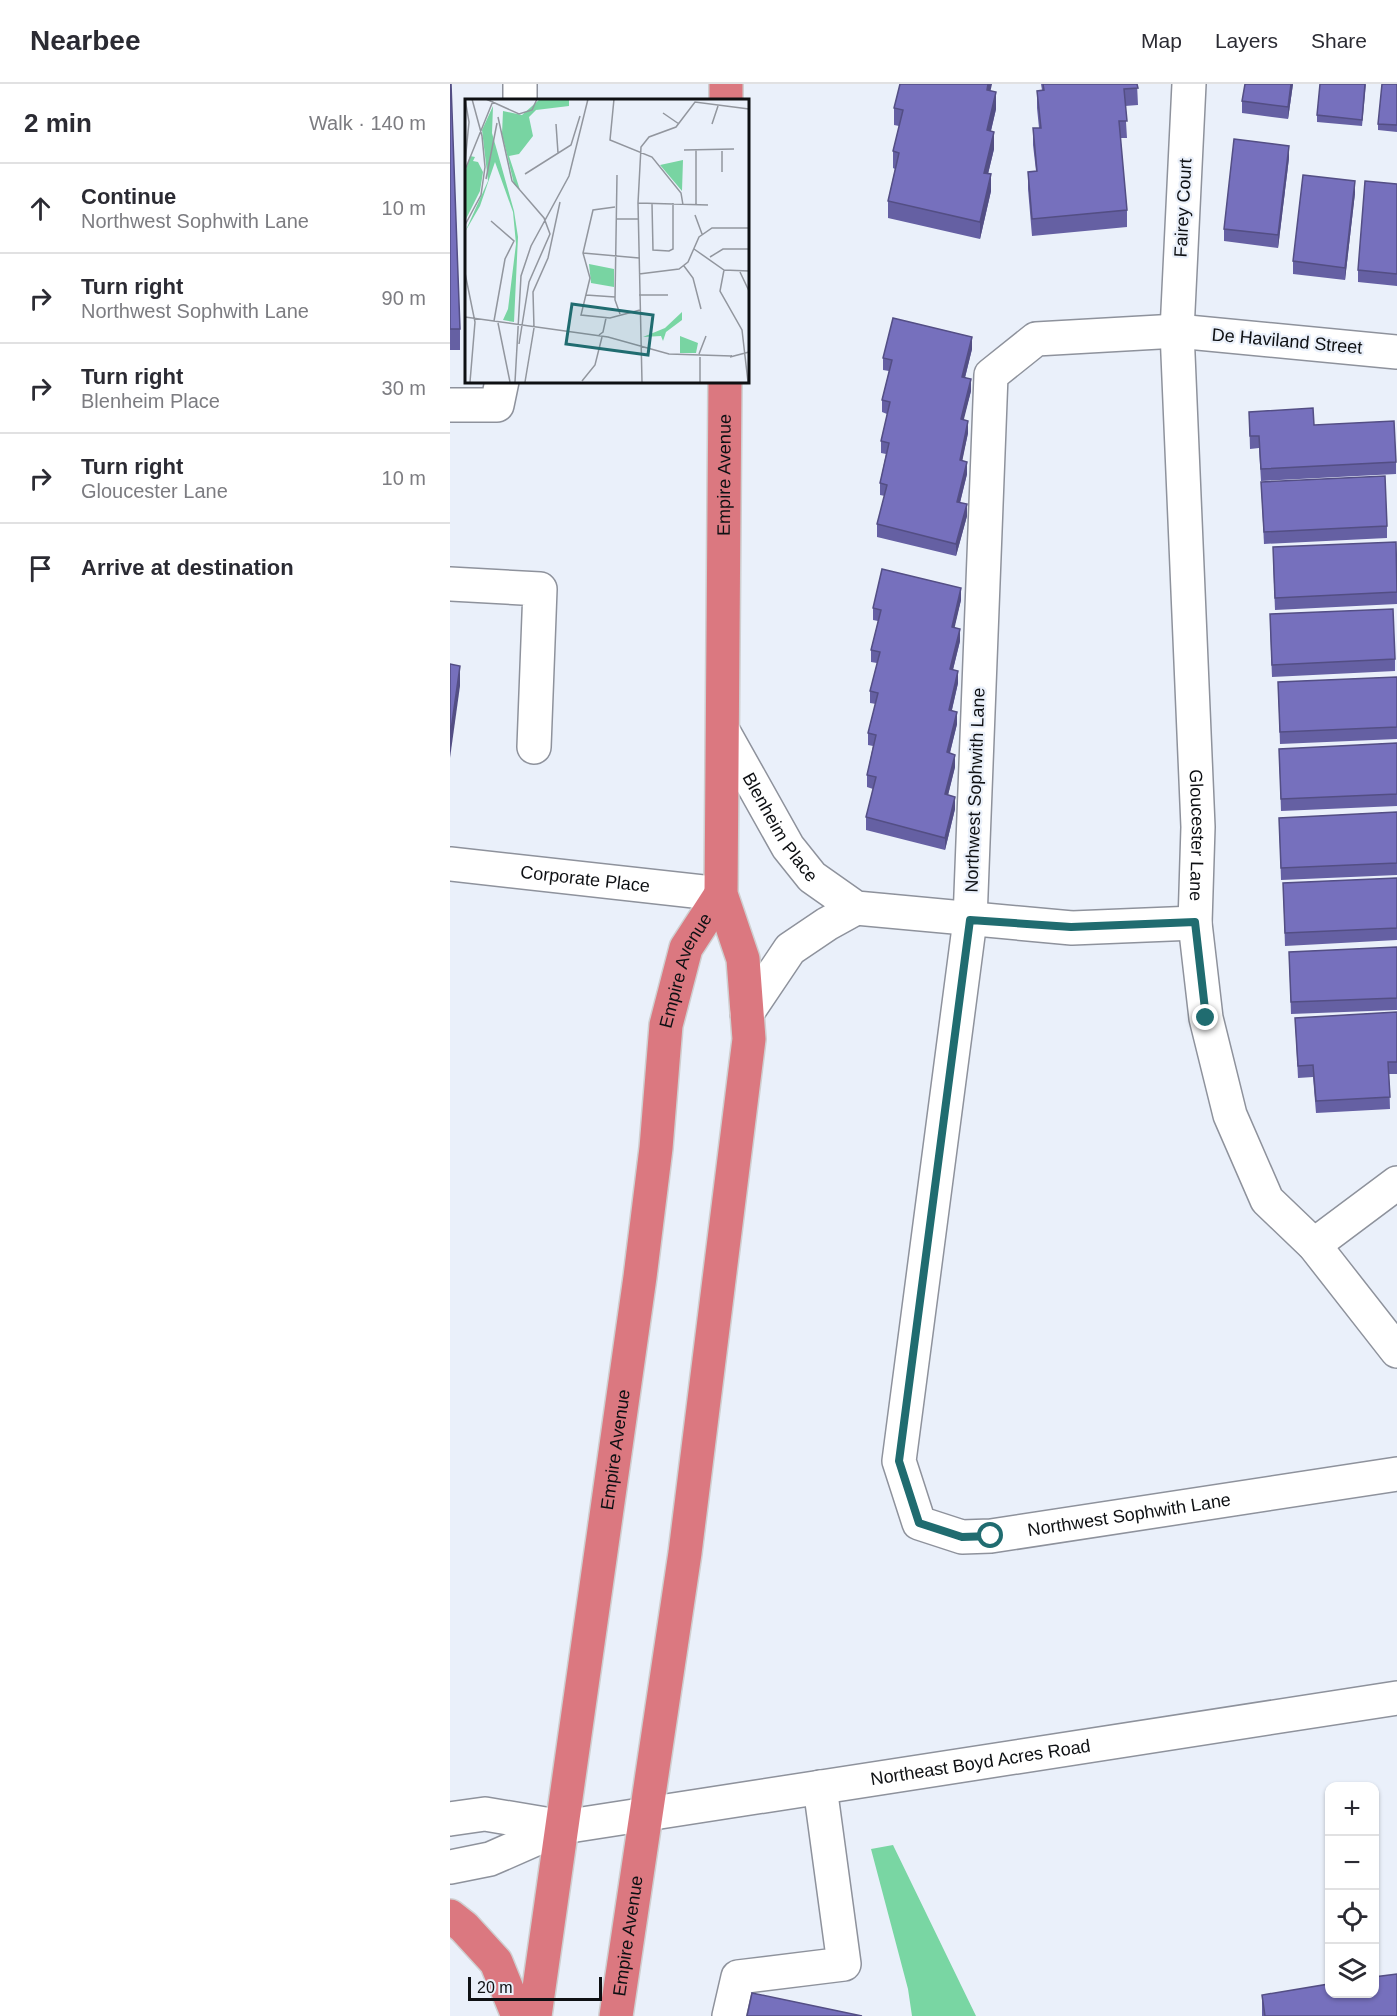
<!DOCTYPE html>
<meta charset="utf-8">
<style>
:root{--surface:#fff;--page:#f7f7f7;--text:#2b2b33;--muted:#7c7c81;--line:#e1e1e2}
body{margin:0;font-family:Arial,sans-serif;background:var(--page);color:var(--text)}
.controls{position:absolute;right:18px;bottom:18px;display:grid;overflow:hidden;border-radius:12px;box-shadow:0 2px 4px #0004}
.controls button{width:54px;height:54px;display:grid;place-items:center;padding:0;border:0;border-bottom:2px solid var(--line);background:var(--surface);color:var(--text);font:30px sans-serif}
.scale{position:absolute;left:18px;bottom:15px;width:134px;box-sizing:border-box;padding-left:6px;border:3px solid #0e1013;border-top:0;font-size:16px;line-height:21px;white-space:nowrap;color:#0e1013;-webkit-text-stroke:4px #eaf0fa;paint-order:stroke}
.stop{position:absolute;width:18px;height:18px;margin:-14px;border:4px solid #206c70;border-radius:50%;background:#fff}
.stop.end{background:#206c70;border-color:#fff;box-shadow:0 2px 6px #0008}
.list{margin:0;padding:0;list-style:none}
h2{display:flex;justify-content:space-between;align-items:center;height:78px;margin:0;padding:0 24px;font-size:26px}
h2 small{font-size:20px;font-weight:400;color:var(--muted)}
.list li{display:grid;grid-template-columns:39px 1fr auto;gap:18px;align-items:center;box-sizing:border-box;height:90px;padding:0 24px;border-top:2px solid var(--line)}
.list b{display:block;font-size:22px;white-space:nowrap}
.list p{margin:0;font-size:20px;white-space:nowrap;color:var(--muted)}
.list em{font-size:20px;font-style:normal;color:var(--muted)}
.icon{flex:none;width:33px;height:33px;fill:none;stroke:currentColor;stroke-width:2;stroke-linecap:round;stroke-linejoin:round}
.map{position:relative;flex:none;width:947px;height:1932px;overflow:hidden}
header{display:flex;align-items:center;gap:36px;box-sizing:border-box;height:84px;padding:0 30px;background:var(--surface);border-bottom:2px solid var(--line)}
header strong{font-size:28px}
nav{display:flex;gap:33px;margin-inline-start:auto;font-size:21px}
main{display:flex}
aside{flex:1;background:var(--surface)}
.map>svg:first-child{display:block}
.forest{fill:#79d6a3}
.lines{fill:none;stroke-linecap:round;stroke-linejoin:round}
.minor-casing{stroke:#8e929c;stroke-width:36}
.highway-casing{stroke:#cfcfd0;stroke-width:36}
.minor{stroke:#fff;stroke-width:33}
.highway{stroke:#db7880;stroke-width:33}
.wall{fill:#6560a3}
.shaded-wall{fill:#534e84}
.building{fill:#7670bd;stroke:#534e84;stroke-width:1.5}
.route{stroke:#206c70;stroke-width:8}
.labels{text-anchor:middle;stroke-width:4.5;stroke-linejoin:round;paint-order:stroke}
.street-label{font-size:18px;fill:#0e1013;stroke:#eaf0fa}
.inset-road{fill:none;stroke:#92969e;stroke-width:1.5}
.view{fill:#206c70;fill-opacity:0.15;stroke:#206c70;stroke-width:3}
.inset-edge{fill:none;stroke:#0e1013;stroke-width:3}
</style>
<header>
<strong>Nearbee</strong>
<nav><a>Map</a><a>Layers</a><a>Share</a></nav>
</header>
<main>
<aside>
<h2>2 min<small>Walk · 140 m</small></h2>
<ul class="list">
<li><svg class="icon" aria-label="ahead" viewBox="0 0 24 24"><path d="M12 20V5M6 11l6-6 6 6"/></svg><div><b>Continue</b><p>Northwest Sophwith Lane</p></div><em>10 m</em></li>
<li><svg class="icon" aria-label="right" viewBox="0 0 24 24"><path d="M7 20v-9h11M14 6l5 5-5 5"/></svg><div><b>Turn right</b><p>Northwest Sophwith Lane</p></div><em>90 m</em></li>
<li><svg class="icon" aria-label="right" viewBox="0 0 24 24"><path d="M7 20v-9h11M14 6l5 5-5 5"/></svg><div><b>Turn right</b><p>Blenheim Place</p></div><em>30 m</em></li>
<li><svg class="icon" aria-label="right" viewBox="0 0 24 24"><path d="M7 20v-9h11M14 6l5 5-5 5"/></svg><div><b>Turn right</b><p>Gloucester Lane</p></div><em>10 m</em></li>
<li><svg class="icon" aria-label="arrive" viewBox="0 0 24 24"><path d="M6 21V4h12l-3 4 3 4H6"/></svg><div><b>Arrive at destination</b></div></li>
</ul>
</aside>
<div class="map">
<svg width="947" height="1932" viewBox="0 0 947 1932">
<rect width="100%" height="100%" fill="#eaf0fa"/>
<polygon class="forest" points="443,1761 526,1932 462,1932 458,1905 421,1765"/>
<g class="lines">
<defs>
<g id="minor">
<polyline points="70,0 70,16"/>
<path id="s1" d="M739,0L727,247L748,743L745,839L756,934L780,1031L817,1116L864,1161L947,1267"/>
<path id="s2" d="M947,268L727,247L586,255L541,291L520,836L449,1377L469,1439L512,1453L541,1452L947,1390"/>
<polyline points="0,321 47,321 52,297"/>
<polyline points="0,500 90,505 84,663"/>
<path id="s3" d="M273,647L338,763L362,793L406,824L622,844L745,839"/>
<path id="s4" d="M0,780L271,810"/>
<polyline points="297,929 340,865 377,840 406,824"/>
<polyline points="864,1161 947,1099"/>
<polyline points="0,1735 35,1730 113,1743"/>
<path id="s5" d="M0,1783L40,1775L113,1743L947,1614"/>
<polyline points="279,1932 288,1893 394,1880 370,1703"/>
</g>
<g id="highway">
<polyline points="276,16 276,0"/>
<polyline points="0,1832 14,1843 46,1878 68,1932"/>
<path id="s6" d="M85,1932L190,1193L206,1064L216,941L236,864L271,810"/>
<path id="s7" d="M166,1932L235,1469L299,955L293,875L271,810L275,297"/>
</g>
</defs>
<use href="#minor" class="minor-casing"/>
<use href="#highway" class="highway-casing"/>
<use href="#minor" class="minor"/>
<use href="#highway" class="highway"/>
</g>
<g class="wall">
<polygon points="0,0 10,245 10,266 0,266"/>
<polygon points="591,0 687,0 688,21 675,22 677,54 670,54 677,126 677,143 582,152 578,105 578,88 586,87 583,61 583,44 589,44 587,24 587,7 592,6"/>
<polygon points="843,0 838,35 792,29 792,17"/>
<polygon points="916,0 912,42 867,38 867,31"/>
<polygon points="947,0 947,48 928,46 928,40"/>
<polygon points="541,7 546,25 541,47 544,65 538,90 541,107 530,155 438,134 438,117 445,85 443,84 443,67 449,42 444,41 444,24"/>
<polygon points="839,74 828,164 774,157 774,145"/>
<polygon points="947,100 947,202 908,198 908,186"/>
<polygon points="905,109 895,196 843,190 843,177"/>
<polygon points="522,265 515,294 521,307 513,336 518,349 512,376 517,390 510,419 517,432 506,472 427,453 427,440 435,412 430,411 430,399 436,370 431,369 431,357 437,330 432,328 432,316 439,287 433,286 433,274"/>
<polygon points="799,328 864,341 946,378 946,390 811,397 809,364 800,365"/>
<polygon points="811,398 937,442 937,454 814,460"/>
<polygon points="823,475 947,484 947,520 825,526"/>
<polygon points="511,516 504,543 510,557 503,586 508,599 502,626 507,640 500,669 505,683 498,711 505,725 495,766 416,746 416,733 423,705 417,703 417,691 423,662 418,661 418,649 426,620 420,619 420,607 427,579 421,578 421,566 428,537 423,536 423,524"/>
<polygon points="820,542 945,575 945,587 822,593"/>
<polygon points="947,593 947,655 830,660 828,598"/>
<polygon points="947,659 947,722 831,727 829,665"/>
<polygon points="947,728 947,791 831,796 829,734"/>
<polygon points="947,794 947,856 835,862 833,799"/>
<polygon points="947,863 947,926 841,930 839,868"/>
<polygon points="947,928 947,990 939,990 940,1025 866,1029 863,993 848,994 845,934"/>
<polygon points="812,1911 947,1932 812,1932"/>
</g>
<g class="shaded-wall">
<polygon points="538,0 542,0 537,23 537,6"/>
<polygon points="841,0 843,0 838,35 838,23"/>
<polygon points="546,8 546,25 537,63 537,46"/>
<polygon points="544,48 544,65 534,106 534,89"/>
<polygon points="839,62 839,74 828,164 828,151"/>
<polygon points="541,90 541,107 530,155 530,138"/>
<polygon points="905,97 905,109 895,196 895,184"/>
<polygon points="522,253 522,265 512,305 512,293"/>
<polygon points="521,295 521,307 511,347 511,335"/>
<polygon points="518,337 518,349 510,388 510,376"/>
<polygon points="517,378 517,390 507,430 507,418"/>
<polygon points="517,420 517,432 506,472 506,460"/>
<polygon points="511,504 511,516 502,555 502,543"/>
<polygon points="510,545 510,557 500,597 500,585"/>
<polygon points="10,582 10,602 0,674 0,653"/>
<polygon points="508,587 508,599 499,638 499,626"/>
<polygon points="507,628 507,640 497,680 497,668"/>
<polygon points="505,671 505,683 495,723 495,710"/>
<polygon points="505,713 505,725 495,766 495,754"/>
</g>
<g class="building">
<polygon points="0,0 1,0 10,245 0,245"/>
<polygon points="450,0 538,0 537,6 546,8 537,46 544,48 534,89 541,90 530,138 438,117 449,69 443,67 453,26 444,24"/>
<polygon points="593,0 687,0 688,4 674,5 677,37 669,37 677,126 582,135 578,88 587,87 583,44 591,44 587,7 594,6"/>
<polygon points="795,0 841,0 838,23 792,17"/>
<polygon points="870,0 915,0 912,36 867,31"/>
<polygon points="932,0 947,0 947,41 928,40"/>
<polygon points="784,55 839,62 828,151 774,145"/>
<polygon points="853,91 905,97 895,184 843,177"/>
<polygon points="915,97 947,100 947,190 908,186"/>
<polygon points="443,234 522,253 512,293 521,295 511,335 518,337 510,376 517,378 507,418 517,420 506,460 427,440 437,401 430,399 439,359 431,357 440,318 432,316 442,276 433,274"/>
<polygon points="863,324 864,341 944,337 946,378 811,385 809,352 800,352 799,328"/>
<polygon points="935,392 937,442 814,448 811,398"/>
<polygon points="946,458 947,508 825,514 823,463"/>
<polygon points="432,485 511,504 502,543 510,545 500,585 508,587 499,626 507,628 497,668 505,671 495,710 505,713 495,754 416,733 426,693 417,691 426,651 418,649 428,609 420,607 430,568 421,566 431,526 423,524"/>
<polygon points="943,525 945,575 822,581 820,530"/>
<polygon points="0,580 10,582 0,653"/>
<polygon points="947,593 947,643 830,648 828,598"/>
<polygon points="947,659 947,710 831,715 829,665"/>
<polygon points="947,728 947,779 831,784 829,734"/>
<polygon points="947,794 947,844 835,849 833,799"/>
<polygon points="947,863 947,914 841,918 839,868"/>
<polygon points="947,928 947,978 938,978 940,1013 866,1017 863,981 848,982 845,934"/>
<polygon points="947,1890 947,1932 815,1932 812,1911 879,1900 879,1910 924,1910 924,1893"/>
<polygon points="302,1909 412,1932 297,1932"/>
</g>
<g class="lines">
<polyline class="route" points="541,1452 512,1453 469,1439 449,1377 520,836 621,843 745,838 756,934"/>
</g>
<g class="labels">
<g class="street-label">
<text transform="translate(733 124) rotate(-87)" y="6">Fairey Court</text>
<text transform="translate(837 257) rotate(5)" y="6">De Haviland Street</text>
<text dy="6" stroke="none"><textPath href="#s7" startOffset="1554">Empire Avenue</textPath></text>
<text transform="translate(525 706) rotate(-88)" y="6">Northwest Sophwith Lane</text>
<text dy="6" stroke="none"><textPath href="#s3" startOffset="112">Blenheim Place</textPath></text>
<text dy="6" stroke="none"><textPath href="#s1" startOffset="752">Gloucester Lane</textPath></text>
<text dy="6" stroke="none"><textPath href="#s4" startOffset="136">Corporate Place</textPath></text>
<text dy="6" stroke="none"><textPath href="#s6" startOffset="1058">Empire Avenue</textPath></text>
<text dy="6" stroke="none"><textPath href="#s6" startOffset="572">Empire Avenue</textPath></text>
<text dy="6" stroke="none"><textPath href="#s2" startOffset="1790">Northwest Sophwith Lane</textPath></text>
<text dy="6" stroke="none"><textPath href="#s5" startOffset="543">Northeast Boyd Acres Road</textPath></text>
<text dy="6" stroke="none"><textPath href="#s7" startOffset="81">Empire Avenue</textPath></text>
</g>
</g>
<g transform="translate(15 15)">
<rect width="284" height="284" fill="#eaf0fa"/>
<path d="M75,0V7L64,18L68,37L54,55L44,57L55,91L49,85L37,35L38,12L57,16ZM28,7L27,34L49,112L53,138L49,223L38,221L43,210L51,145L48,113L30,63L15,107L0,133L23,82L17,31ZM5,57L10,58L8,62L13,63L18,73L15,92L0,122V74ZM218,61L217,92L195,66ZM124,165L149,170V188L126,184ZM215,237L233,244L231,254H215Z" fill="#78d4a2"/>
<path d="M75,0H104V7L71,11ZM217,213V221L201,233L198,242L196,237L178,238L200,229Z" fill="#79d6a3"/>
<path class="inset-road" d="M21,0L54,15L67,11L72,0M149,0L145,41L187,58L216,94L218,106M198,14L214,25M33,18L47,82L79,119L85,135L64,183L54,245M91,25L93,54M247,25L253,7M219,51L269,50M257,52V73M0,64L4,23L0,0M0,71L28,2M60,75L106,46L115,17M152,76L150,201L155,215M21,80L32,24M173,104L243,106M187,105L188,151L204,152L208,150V104M231,106V51M150,108L128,111L118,154L125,179L116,216L145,219L175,211M230,116L237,135M151,120H173M26,122L49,142L40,160L29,222M0,126L16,96L20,68L17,37L7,0M229,150L259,171L284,172M118,154L174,159M245,158L258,150H284M219,167L228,179L236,210M259,171L255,192L277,231L283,283M275,173L284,192M0,174L10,223L5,283M174,175L214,170L223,163L234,138L247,129H284M121,196L150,198M174,196H203M0,218L143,238L204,255L267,257M33,224L45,283M134,236L138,233L141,219M234,255L241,237M235,258V283M265,258L284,253M117,282L130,266L137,238M50,283L56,177L66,147L104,77L123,0M60,283L69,229L68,193L83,159L95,103M177,283L173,104L176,48L184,38L211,28L230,3L284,10"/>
<path class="view" d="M107,205L188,216L183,256L101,245Z"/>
<rect width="284" height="284" class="inset-edge"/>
</g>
</svg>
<div class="controls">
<button>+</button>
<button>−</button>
<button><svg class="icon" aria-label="locate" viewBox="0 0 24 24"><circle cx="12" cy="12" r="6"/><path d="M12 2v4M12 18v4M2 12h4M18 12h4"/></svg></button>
<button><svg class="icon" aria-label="layers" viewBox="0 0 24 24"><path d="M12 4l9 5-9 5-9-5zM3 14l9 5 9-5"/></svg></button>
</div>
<div class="scale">20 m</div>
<div class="stop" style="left:541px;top:1452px"></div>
<div class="stop end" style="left:756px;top:934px"></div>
</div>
</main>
